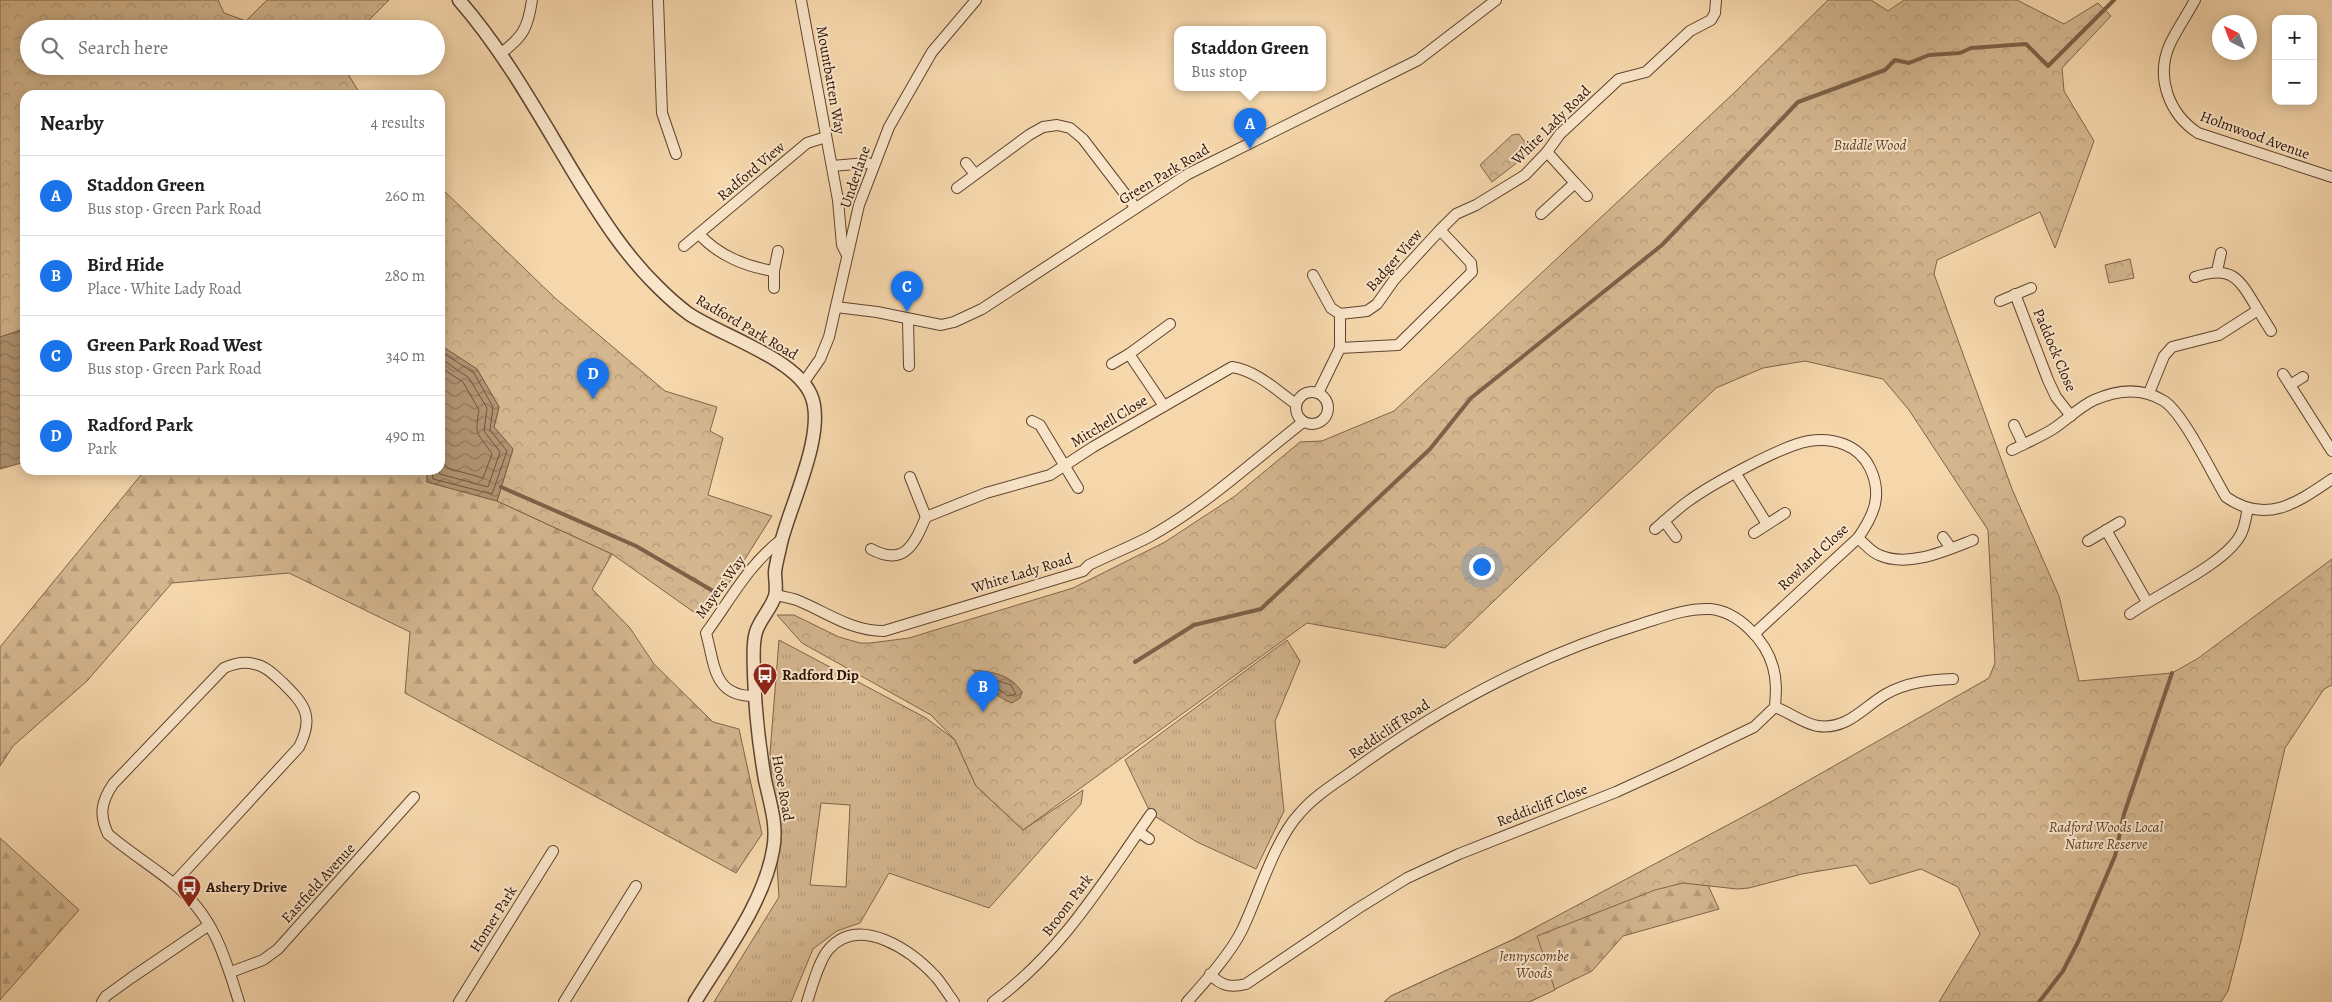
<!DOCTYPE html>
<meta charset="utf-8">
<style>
:root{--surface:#fff;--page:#f2f2f2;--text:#202124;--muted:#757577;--line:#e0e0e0;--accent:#1a73e8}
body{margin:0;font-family:Alegreya,serif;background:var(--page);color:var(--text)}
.controls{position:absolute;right:15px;top:15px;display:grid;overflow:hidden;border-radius:10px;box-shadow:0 2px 12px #0003}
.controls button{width:45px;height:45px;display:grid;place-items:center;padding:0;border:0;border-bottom:1px solid var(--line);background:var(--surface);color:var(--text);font:25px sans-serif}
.compass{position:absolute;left:2212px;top:15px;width:45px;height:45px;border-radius:50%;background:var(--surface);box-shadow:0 2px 12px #0003;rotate:318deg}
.you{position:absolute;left:1481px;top:566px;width:18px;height:18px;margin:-12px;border:4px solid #fff;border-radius:50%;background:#1a73e8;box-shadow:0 0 0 8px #1a73e833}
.badge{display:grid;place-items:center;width:32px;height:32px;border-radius:50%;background:var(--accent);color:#fff;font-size:16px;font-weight:700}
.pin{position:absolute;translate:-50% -41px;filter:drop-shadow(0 1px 2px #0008)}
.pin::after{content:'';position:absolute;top:26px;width:18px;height:15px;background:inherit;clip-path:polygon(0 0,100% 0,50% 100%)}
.popup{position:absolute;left:1174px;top:26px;width:152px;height:65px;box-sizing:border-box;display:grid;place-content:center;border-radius:10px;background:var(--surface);filter:drop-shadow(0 1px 4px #0005);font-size:16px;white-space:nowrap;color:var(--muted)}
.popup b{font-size:19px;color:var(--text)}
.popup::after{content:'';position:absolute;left:50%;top:100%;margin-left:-10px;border:10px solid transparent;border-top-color:var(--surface)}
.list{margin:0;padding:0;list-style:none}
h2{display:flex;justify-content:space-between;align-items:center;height:65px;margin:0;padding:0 20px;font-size:21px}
h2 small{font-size:16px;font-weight:400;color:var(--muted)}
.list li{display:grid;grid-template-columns:32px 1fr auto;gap:15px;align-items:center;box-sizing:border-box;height:80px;padding:0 20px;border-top:1px solid var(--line)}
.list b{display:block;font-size:19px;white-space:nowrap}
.list p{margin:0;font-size:16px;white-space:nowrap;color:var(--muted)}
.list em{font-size:16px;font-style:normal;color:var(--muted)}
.icon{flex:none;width:28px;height:28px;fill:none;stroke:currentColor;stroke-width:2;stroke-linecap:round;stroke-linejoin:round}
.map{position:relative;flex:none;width:2332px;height:1002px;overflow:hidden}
.search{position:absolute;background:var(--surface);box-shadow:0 2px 12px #0003;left:20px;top:20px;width:425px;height:55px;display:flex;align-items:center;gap:12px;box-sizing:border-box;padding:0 18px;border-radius:28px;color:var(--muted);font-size:19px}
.panel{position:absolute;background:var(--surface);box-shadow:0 2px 12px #0003;left:20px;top:90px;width:425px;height:385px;border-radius:15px}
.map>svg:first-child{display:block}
.grass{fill:url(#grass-tufts);stroke:#80644a;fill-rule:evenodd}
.forest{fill:url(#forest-firs);stroke:#80644a}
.park{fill:url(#park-crowns);stroke:#80644a}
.water{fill:url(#water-waves);stroke:#7d6047}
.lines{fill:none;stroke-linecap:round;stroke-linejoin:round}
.shore{stroke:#70533c;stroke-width:1}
.stream{stroke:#7d6047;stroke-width:4}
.minor-casing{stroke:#5f432e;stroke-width:12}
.tertiary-casing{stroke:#5f432e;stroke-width:15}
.minor{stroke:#f9e5c9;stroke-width:10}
.tertiary{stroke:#f9e5c9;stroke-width:12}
.labels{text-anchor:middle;stroke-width:4;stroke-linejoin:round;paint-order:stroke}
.street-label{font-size:15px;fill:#2d1204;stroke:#f9e5c9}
.park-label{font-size:15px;font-style:italic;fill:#5f432e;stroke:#f9e5c9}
.poi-label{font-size:15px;font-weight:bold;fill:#2d1204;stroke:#f9e5c9;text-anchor:start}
</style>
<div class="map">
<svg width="2332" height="1002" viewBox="0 0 2332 1002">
<defs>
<pattern id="grass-tufts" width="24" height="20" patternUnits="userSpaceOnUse" patternTransform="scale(1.25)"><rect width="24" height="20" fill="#d4b68f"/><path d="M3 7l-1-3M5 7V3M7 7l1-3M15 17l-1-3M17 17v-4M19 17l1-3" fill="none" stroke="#b69b7a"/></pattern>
<pattern id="forest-firs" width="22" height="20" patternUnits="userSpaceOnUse" patternTransform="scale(1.25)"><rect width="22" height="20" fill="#d4b68f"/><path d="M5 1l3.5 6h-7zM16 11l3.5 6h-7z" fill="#b69b7a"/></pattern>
<pattern id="park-crowns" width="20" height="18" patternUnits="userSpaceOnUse" patternTransform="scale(1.25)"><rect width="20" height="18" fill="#d4b68f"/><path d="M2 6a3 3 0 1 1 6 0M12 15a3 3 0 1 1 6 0" fill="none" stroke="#b69b7a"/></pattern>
<pattern id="water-waves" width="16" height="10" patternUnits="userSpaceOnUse" patternTransform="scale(1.25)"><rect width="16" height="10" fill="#b29473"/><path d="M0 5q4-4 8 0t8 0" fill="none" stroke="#91775c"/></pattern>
</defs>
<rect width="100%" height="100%" fill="#f6d7ac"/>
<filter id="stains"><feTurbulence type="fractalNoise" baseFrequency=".004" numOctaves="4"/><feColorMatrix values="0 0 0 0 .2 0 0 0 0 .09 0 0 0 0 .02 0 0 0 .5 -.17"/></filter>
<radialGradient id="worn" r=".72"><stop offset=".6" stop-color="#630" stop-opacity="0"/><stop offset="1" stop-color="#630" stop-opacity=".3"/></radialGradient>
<g class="grass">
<path d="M779,640L926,718L955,740L976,786L1023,830L1083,790L1081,804L989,908L889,873L860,923L837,931L813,949L791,1002H714L779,897L770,753ZM821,803L850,805L846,887L810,885Z"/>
<polygon points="1287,640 1300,661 1275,721 1284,811 1256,869 1197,842 1151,814 1125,760"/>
</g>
<g class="forest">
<polygon points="145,470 427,470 427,482 497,501 612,554 592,589 630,628 654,664 713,722 739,729 762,834 736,873 405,693 410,632 289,573 172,583 87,681 13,746 0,766 0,647"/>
<polygon points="0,838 79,910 0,1000"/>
<polygon points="1634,877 1707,883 1719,909 1623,936 1592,971 1529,1002 1384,1002 1391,996 1512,940"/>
</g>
<g class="park">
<polygon points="0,0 218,0 224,13 246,21 267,0 389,0 364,25 363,29 29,29 29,66 352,66 349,76 361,95 25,95 25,329 0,337"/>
<polygon points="1828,0 1871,0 1888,11 1904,0 2017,0 2064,24 2098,3 2111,16 2062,68 2064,91 2094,141 2055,248 2040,212 1937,260 1934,274 2012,489 2059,596 2079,681 2172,673 2197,659 2332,559 2332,685 2324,689 2285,748 2241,941 2228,991 2221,1002 1939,1002 1980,934 1958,887 1921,869 1870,884 1856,865 1802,874 1749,888 1737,889 1683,883 1655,890 1537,936 1555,990 1529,1002 1384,1002 1391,996 1512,940 1767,804 1989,678 1995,663 1988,530 1909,410 1883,379 1805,361 1763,368 1716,388 1445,648 1307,623 1023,830 976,786 955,740 931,715 802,643 777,615 794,615 839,637 860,643 870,643 909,638 1073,588 1165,542 1235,496 1300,442 1322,441 1394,411 1735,92"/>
<polygon points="1519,134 1532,151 1492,182 1480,165 1512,135"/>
<polygon points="440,187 555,298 665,391 717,407 710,431 723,438 708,495 772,516 735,575 702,618 612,554 497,501 513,449 494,427 499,407 477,369 440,345"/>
<polygon points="2130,259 2134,278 2109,283 2105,265"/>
</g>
<g class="water">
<polygon points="25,329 25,462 0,469 0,337"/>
<polygon points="440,345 477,369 499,407 494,427 513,449 497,501 427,482 427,470 440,470"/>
<path d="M973,670C993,672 1010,674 1022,692L1020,698L1012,703C996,697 983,684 973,670Z"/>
</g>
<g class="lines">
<g class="shore">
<path d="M440,367L463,382L479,410C474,438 478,432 492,454L483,478L447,468L440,457"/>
<polyline points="432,470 433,479 492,494 507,451 490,430 493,407 474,373 440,351"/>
<polyline points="438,470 440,474 488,487 500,452 484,431 487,408 469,378 440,358"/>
<path d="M989,678L1011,685L1016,694L1008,696C1002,691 994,687 988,681Z"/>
</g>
<g class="stream">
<polyline points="501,487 636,546 713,591"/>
<polyline points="1135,662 1194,625 1261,609 1430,449 1471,398 1662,245 1798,102 1885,70 1895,60 1909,63 1929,55 1960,53 1971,48 2026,44 2048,66 2114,0"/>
<polyline points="2039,1002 2063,971 2078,942 2115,856 2124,814 2172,673"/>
</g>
<defs>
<g id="minor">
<polyline points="658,0 662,113 676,154"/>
<polyline points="801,0 838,200 842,245 847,255"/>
<path d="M2195,0C2187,15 2177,29 2170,44C2155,77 2169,114 2198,133L2332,177"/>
<path d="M500,54C523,37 528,28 532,0"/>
<polyline points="966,163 975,174"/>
<polyline points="832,166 867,163 874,165"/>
<polyline points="1575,183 1587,196"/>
<polyline points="957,188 1029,135 1043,127 1057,125 1070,128 1083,139 1135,207"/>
<polyline points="1541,214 1575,183 1547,152"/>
<path d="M699,234C718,255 746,267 774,271V288"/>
<polyline points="684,246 807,143 826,137"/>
<polyline points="774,271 778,251"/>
<polyline points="2217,271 2221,253"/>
<polyline points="1313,275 1331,308 1340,314"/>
<polyline points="2015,294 2048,380 2056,397 2071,416"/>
<polyline points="2000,301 2031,288"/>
<polyline points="836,307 877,312 941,325 954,322 982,309 1188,174 1418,60 1496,0"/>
<polyline points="2258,310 2271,331"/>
<polyline points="908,319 909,366"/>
<polyline points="1340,348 1340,314 1367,311 1377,304 1394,280 1440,230"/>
<polyline points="1112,364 1129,354"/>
<polyline points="2283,374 2332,451"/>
<polyline points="804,382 820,359 829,337 859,205 889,127 932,52 976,0"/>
<polyline points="2290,385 2303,377"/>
<circle cx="1312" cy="408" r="16"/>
<polyline points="1318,393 1340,348 1398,345 1472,272 1471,263 1440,230 1456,214 1476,205 1525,175 1547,152 1560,134 1619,79 1646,72 1690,31 1711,20 1715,13 1716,0"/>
<path d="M2149,393L2164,356L2172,347L2219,335L2258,310C2240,280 2233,264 2195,277"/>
<polyline points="1164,406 1129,354 1170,324"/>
<polyline points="1032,421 1040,425 1078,488"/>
<polyline points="2014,425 2023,444"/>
<path d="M2012,450C2026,443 2040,437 2053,429C2067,420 2079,407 2094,400C2117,390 2142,387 2164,401C2184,414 2212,474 2226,497C2266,525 2297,503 2332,479"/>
<polyline points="1736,474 1767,524"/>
<polyline points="910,477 926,517"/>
<polyline points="1664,521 1676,537"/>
<path d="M1655,529C1666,520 1676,510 1687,502C1710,485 1783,445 1809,441C1833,437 1859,445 1870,468C1883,495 1874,515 1858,538L1754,634"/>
<polyline points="2106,530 2147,602"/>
<polyline points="1754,533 1785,513"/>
<polyline points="1943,537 1951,548"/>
<path d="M1858,538C1864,543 1871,552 1879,555C1908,568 1945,551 1973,540"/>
<polyline points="2088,541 2120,522"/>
<path d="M871,549C904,567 914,545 926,517L986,493L1050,475L1093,447L1232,367C1257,371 1276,390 1296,404"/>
<path d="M776,595C783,597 792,598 799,601C828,613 851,631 884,631L1083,571L1089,565C1109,555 1130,547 1149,537C1205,506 1253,461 1303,422"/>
<path d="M2130,614C2159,593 2226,564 2241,534C2245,527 2246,516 2248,508"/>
<path d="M755,696C713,697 715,665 706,633C731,599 748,565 782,539"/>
<path d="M1775,707C1789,712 1804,724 1818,726C1848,730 1863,707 1886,694C1907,682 1930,680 1953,679"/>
<polyline points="1139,832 1149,839"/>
<path d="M174,883L299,747C315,716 304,704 283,683C274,675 266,666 254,664C243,661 233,664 224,668L113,784C101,802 99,815 108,834C129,852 152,866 173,883C213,915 225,956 239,1002"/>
<polyline points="231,972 263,960 278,949 414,797"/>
<polyline points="102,1002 106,996 131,978 209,925"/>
<polyline points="459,1002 553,851"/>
<polyline points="564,1002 636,886"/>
<path d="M807,1002C812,987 819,960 829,949C860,914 912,951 936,977C942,984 948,994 954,1002"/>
<path d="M993,1002C1061,953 1104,881 1151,814"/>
<path d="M1187,1002C1204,983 1231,953 1242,930C1258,897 1275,839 1300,813C1316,794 1341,780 1361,765C1446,704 1537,656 1638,625C1661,618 1685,608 1710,609C1738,611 1766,641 1773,667C1777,681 1776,693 1775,707L1754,727L1675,765L1616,792L1459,854L1407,878L1357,909L1246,984C1231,988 1221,986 1210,974"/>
</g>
<path id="tertiary" d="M459,0C507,55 542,121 580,183C603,220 626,256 658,287C667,296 678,306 689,314C722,336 795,358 811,395C827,432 790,505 781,543C779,553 776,563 775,572C775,580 777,589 775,596C771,609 760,619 756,632C752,645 754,661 754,674C755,709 759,745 765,780C770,803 778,826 773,850C764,903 723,956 695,1002"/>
</defs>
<use href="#minor" class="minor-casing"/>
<use href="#tertiary" class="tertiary-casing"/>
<use href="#minor" class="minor"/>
<use href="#tertiary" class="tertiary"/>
</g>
<defs>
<symbol id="bus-pin" viewBox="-11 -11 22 30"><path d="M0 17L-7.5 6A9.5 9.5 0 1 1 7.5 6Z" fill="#8f2418" stroke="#f9e5c9"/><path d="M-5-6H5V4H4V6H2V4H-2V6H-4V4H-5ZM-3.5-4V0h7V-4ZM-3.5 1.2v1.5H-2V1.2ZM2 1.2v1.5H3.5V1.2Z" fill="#fff"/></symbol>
</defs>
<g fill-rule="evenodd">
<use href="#bus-pin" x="751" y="661" width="28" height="38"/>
<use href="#bus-pin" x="175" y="873" width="28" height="38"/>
</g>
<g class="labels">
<g class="street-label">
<text transform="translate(831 80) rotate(80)" y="5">Mountbatten Way</text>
<text transform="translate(1551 125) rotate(-45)" y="5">White Lady Road</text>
<text transform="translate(2255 135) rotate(20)" y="5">Holmwood Avenue</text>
<text transform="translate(751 171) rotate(-40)" y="5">Radford View</text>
<text transform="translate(1164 174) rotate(-31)" y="5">Green Park Road</text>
<text transform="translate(855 177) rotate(-71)" y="5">Underlane</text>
<text transform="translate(1394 260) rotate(-49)" y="5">Badger View</text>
<text transform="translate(747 327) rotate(30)" y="5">Radford Park Road</text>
<text transform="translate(2055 350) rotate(67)" y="5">Paddock Close</text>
<text transform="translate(1109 421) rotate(-31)" y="5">Mitchell Close</text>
<text transform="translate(1813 557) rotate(-43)" y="5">Rowland Close</text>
<text transform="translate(1022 573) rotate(-17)" y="5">White Lady Road</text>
<text transform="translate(720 587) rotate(-54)" y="5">Mayers Way</text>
<text transform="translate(1389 729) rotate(-34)" y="5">Reddicliff Road</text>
<text transform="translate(783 788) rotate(80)" y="5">Hooe Road</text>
<text transform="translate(1542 805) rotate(-21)" y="5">Reddicliff Close</text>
<text transform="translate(318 883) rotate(-48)" y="5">Eastfield Avenue</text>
<text transform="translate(1067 905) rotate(-53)" y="5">Broom Park</text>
<text transform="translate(493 919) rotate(-58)" y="5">Homer Park</text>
</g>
<g class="park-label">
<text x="1870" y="150">Buddle Wood</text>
<text x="2106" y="832">Radford Woods Local<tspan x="2106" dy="17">Nature Reserve</tspan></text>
<text x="1534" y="961">Jennyscombe<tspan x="1534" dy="17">Woods</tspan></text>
</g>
<g class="poi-label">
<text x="782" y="680">Radford Dip</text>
<text x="206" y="892">Ashery Drive</text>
</g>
</g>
<rect width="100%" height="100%" filter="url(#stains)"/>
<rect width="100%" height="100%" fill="url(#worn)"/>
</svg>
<div class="controls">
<button>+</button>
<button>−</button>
</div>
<svg class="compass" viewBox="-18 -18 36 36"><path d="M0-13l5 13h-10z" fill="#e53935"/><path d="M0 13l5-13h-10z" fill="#757577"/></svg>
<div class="you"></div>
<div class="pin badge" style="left:1250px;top:149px">A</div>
<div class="popup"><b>Staddon Green</b>Bus stop</div>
<div class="pin badge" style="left:983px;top:712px">B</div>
<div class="pin badge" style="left:907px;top:312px">C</div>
<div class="pin badge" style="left:593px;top:399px">D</div>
<div class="search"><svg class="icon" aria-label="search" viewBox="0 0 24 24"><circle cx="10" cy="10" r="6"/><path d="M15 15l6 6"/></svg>Search here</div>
<section class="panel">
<h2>Nearby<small>4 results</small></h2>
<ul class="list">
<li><span class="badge">A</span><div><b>Staddon Green</b><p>Bus stop · Green Park Road</p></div><em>260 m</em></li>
<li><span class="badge">B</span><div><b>Bird Hide</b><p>Place · White Lady Road</p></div><em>280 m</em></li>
<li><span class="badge">C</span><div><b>Green Park Road West</b><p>Bus stop · Green Park Road</p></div><em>340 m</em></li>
<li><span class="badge">D</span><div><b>Radford Park</b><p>Park</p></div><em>490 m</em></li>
</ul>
</section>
</div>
